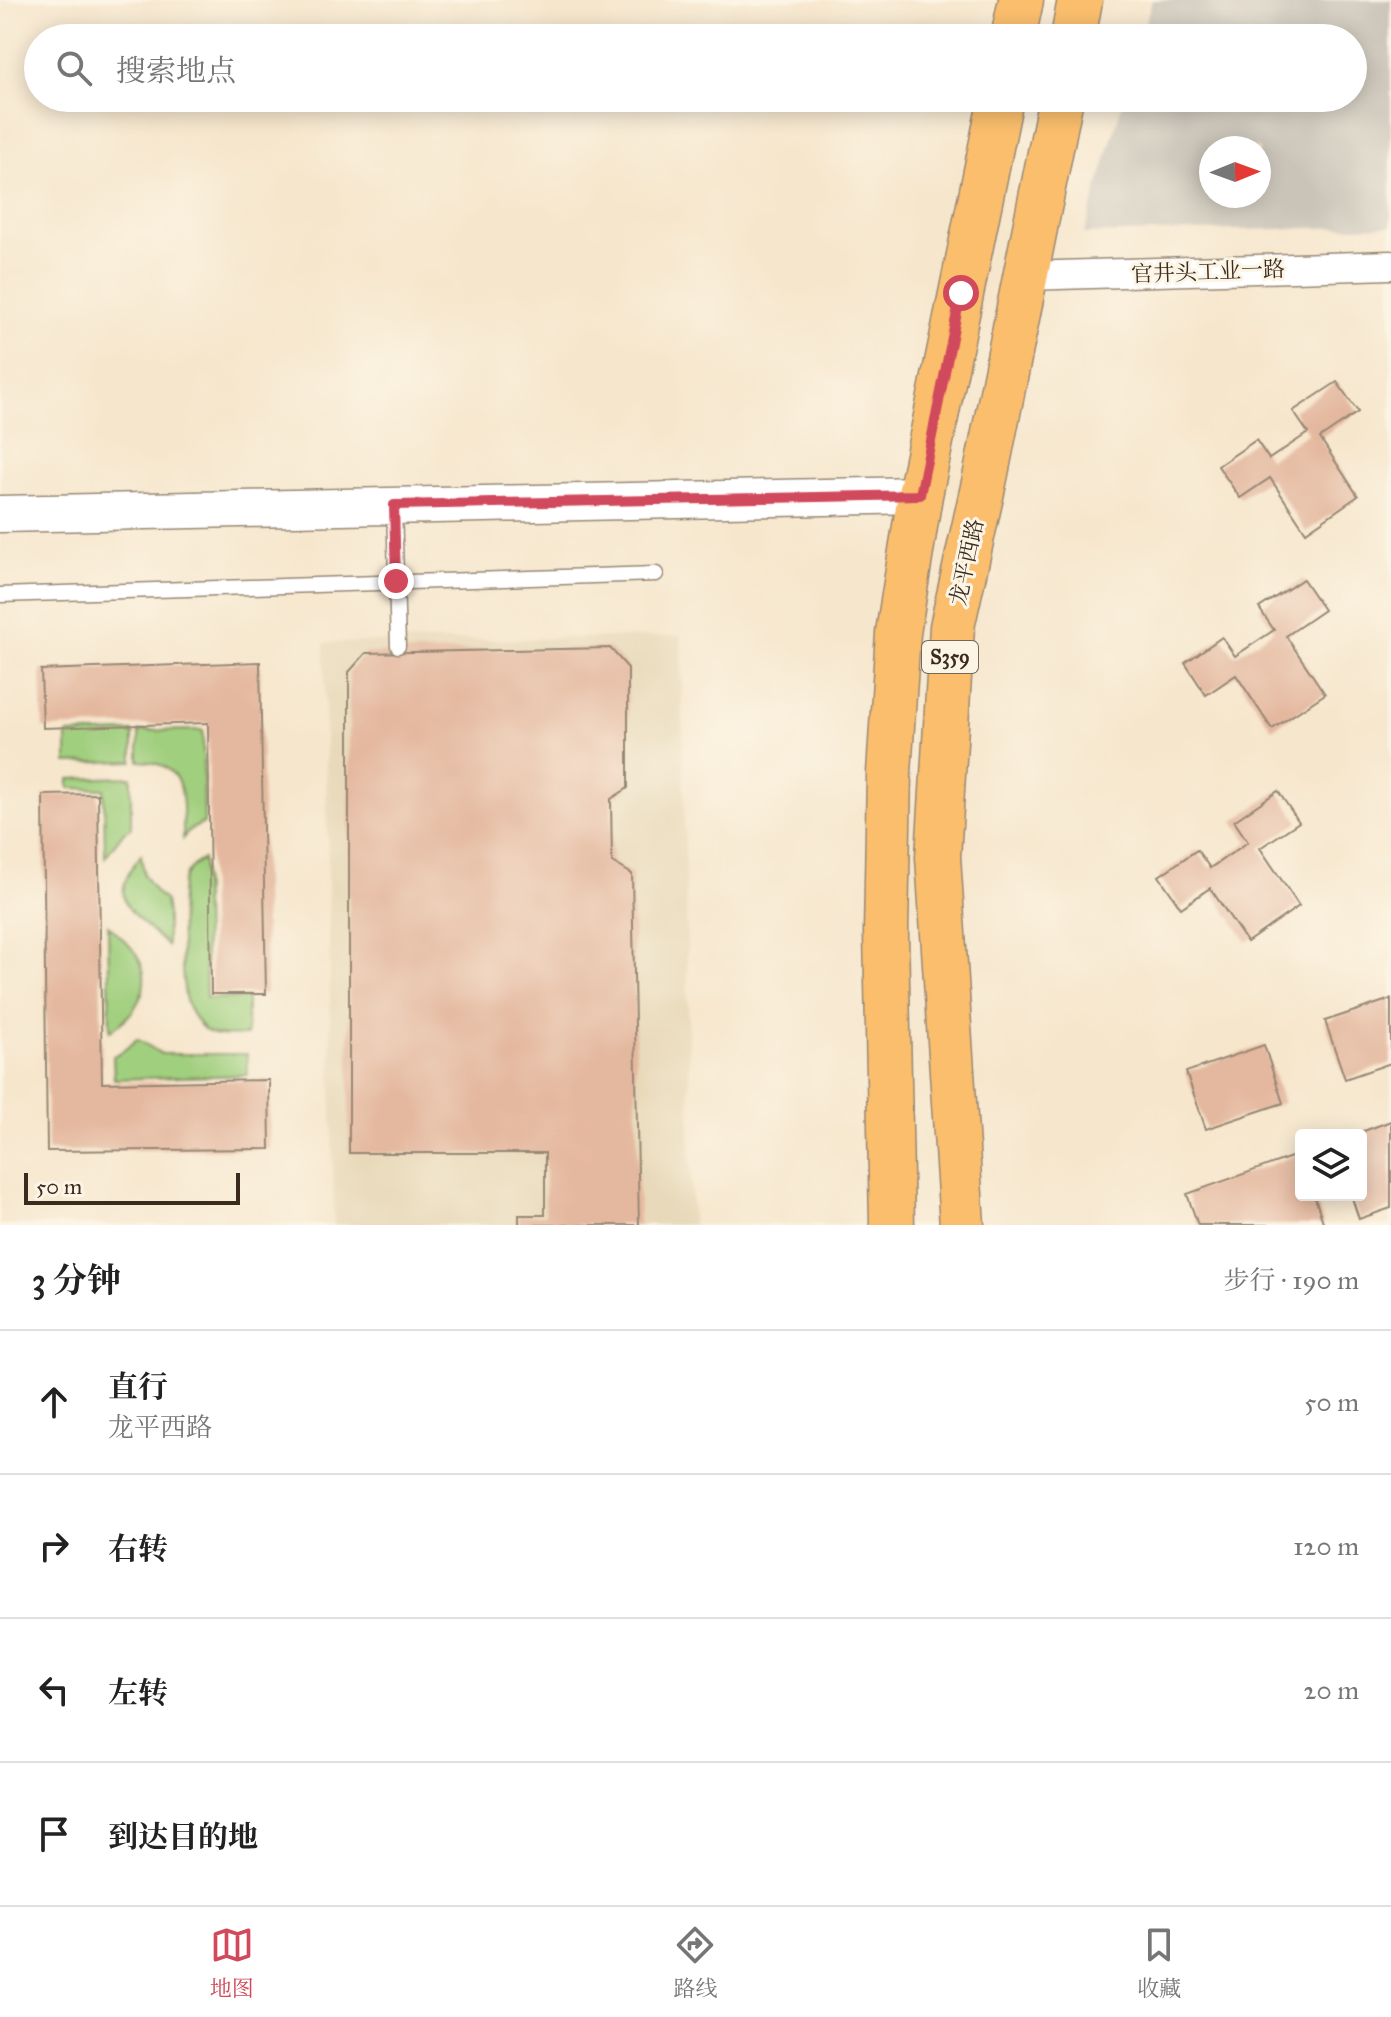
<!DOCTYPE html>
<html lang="zh">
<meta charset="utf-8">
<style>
:root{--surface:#fff;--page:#f6f6f6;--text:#222;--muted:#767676;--line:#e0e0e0;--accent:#d1495b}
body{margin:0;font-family:"IM FELL Great Primer","Noto Serif SC",serif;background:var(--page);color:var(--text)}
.controls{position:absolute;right:24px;bottom:24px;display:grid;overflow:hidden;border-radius:8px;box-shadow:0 4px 20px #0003}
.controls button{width:72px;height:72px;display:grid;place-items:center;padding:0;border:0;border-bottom:2px solid var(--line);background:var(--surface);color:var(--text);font:40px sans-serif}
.compass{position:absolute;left:1199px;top:136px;width:72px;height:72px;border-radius:50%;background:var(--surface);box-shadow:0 4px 20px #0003;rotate:89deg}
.scale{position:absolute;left:24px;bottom:20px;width:216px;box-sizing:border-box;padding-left:8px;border:4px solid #3b2a1e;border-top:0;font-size:22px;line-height:28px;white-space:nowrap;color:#3b2a1e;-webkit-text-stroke:6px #fcf5e5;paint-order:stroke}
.stop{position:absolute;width:24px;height:24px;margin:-18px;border:6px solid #d1495b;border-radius:50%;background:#fff}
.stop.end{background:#d1495b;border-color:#fff;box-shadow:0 2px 8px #0008}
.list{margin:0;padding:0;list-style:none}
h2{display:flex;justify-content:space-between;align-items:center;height:104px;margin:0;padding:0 32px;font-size:34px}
h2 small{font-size:26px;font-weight:400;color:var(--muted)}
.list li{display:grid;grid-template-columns:52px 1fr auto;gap:24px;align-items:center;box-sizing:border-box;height:144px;padding:0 32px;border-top:2px solid var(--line)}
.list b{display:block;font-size:30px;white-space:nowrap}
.list p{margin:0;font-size:26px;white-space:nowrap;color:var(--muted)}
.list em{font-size:26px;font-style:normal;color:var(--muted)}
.icon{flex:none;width:44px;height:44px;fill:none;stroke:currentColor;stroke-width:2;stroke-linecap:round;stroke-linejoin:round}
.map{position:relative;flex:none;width:1391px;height:1225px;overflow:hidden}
.search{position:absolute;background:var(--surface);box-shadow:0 4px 20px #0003;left:24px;right:24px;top:24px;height:88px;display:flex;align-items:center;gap:20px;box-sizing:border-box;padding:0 28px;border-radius:44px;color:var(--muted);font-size:30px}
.sheet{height:680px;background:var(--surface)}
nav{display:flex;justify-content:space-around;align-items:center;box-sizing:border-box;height:112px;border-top:2px solid var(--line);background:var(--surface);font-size:22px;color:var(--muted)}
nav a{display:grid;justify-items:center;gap:4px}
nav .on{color:var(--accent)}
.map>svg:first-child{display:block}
.built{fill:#e8d9ba}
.industrial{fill:#c9c3b8;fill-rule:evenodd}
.green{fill:#a0cf7e;stroke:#6e7c4e;stroke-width:2}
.building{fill:#e4b89f}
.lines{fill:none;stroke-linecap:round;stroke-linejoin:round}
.service-casing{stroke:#988875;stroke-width:17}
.minor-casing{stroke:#988875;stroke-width:31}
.tertiary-casing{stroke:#988875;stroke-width:39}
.primary-casing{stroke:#988875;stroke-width:47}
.service{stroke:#fff;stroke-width:14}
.minor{stroke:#fff;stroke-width:28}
.tertiary{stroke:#fff;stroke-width:36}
.primary{stroke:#fabe6d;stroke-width:44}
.route{stroke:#d1495b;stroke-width:10}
.labels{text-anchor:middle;stroke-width:6;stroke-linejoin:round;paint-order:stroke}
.shield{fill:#fcf5e5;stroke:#75675a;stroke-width:2}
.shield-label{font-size:20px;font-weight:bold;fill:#3b2a1e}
.street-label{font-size:22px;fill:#3b2a1e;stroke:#fcf5e5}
</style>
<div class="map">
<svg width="1391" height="1225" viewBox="0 0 1391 1225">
<rect width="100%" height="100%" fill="#fcf5e5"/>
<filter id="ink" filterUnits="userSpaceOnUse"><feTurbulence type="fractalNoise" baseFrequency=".0125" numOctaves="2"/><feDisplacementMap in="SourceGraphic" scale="16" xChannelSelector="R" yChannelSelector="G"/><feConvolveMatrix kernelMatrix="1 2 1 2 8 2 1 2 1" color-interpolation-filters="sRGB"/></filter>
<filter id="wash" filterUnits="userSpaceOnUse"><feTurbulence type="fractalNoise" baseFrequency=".006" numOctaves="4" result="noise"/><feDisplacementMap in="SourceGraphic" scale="32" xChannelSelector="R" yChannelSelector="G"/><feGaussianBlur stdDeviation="1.8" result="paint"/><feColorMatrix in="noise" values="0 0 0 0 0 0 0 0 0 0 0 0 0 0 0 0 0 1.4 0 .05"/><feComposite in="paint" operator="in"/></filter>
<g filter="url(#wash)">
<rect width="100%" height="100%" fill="#f6e6cc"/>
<polygon class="built" points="681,636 692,1225 334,1225 324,643"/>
<path class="industrial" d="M1152,0H1391V226L1084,234L1124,98H1353V38H1141ZM1211,148H1259V196H1211Z"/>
<g class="green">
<path d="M203,730L204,823L189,830L183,839C183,802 189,762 139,761V731Z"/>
<polygon points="133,732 133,761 67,763 67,734"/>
<polygon points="131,777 131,828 124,832 105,857 104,789 69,788 69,779"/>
<path d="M141,855L144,875L155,892L165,901L167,913V946C135,912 102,904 141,855Z"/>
<path d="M203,859L206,998H247V1035C234,1035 215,1038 205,1030C198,1024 191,1013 187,1004C181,988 178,897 183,881C187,870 193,864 203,859Z"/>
<path d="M108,925C118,935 132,945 138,957C155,987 134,1016 110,1031Z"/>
<polygon points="137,1039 162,1054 247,1054 247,1075 114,1079 113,1056 123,1051"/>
</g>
<g id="blocks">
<g class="building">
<polygon points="1337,382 1358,412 1320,438 1358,496 1306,532 1270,478 1240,498 1218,466 1256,440 1269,459 1308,433 1293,411"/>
<polygon points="1303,579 1324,610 1286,636 1325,694 1272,729 1236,675 1206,695 1185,663 1222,637 1235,656 1274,630 1259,608"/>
<polygon points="610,648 628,668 628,788 611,799 612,862 632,874 639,1225 519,1225 519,1215 545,1215 545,1153 349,1153 349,672 366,653"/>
<polygon points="260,662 266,994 211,994 208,723 43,728 41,670"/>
<polygon points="1278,791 1299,822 1260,848 1299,906 1247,942 1210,888 1181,908 1159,876 1197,850 1210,868 1248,842 1234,821"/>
<polygon points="98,794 102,1083 269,1080 270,1149 47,1151 43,795"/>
<polygon points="1391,999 1391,1063 1345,1079 1325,1021"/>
<polygon points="1264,1045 1283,1103 1206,1129 1186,1072"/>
<polygon points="1391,1121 1391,1208 1359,1219 1351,1195 1361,1195 1361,1135 1353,1135"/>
<polygon points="1300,1154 1301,1195 1314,1195 1324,1225 1198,1225 1187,1194"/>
</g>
</g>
</g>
<g filter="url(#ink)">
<use href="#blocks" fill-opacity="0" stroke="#988875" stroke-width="2"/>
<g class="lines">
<defs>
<g id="service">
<polyline points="394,506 398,646"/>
<polyline points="0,595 656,574"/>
</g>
<polyline id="minor" points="1025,276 1391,265"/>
<polyline id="tertiary" points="0,514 920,495"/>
<g id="primary">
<polyline points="1013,38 1021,0"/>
<polyline points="1073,38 1080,0"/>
<polyline points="892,1225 886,933 889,773 898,633 920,495 1001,98"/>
<polyline points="962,1225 938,857 952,627 985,478 1061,98"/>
</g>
</defs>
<use href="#service" class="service-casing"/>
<use href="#minor" class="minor-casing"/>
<use href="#tertiary" class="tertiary-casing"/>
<use href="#primary" class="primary-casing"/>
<use href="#service" class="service"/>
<use href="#minor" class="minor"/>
<use href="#tertiary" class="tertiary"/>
<use href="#primary" class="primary"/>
</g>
</g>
<g class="lines" filter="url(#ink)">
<polyline class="route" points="396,581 394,505 920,495 961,293"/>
</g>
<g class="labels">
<rect class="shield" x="922" y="641" width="56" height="32" rx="6"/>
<g class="shield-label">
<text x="950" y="664">S359</text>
</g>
<g class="street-label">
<text transform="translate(1208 271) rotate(-2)" y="8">官井头工业一路</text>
<text transform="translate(966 562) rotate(-78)" y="8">龙平西路</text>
</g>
</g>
</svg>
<div class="controls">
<button><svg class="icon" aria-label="layers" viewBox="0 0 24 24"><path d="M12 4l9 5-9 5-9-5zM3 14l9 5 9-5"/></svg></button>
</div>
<svg class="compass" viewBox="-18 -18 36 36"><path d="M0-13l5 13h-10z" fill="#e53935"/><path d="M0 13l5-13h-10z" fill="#767676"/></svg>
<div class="scale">50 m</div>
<div class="stop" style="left:961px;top:293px"></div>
<div class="stop end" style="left:396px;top:581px"></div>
<div class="search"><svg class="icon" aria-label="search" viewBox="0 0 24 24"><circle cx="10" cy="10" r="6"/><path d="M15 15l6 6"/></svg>搜索地点</div>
</div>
<section class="sheet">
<h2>3 分钟<small>步行 · 190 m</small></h2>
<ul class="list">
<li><svg class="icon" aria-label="ahead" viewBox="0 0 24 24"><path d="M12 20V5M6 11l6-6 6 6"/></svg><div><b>直行</b><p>龙平西路</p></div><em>50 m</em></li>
<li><svg class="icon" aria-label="right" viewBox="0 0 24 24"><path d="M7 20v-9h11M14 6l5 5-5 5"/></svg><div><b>右转</b></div><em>120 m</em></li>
<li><svg class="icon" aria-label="left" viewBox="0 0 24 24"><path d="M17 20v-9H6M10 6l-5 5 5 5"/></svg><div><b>左转</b></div><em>20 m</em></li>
<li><svg class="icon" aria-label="arrive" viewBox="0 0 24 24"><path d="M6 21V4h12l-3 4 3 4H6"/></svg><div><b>到达目的地</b></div></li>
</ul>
</section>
<nav>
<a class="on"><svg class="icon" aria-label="map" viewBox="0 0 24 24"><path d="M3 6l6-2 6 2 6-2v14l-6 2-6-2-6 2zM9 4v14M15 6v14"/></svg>地图</a>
<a><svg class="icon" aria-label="directions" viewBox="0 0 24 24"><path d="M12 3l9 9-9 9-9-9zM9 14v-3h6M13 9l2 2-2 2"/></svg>路线</a>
<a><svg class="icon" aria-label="saved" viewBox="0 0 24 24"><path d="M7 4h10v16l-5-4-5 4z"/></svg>收藏</a>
</nav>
